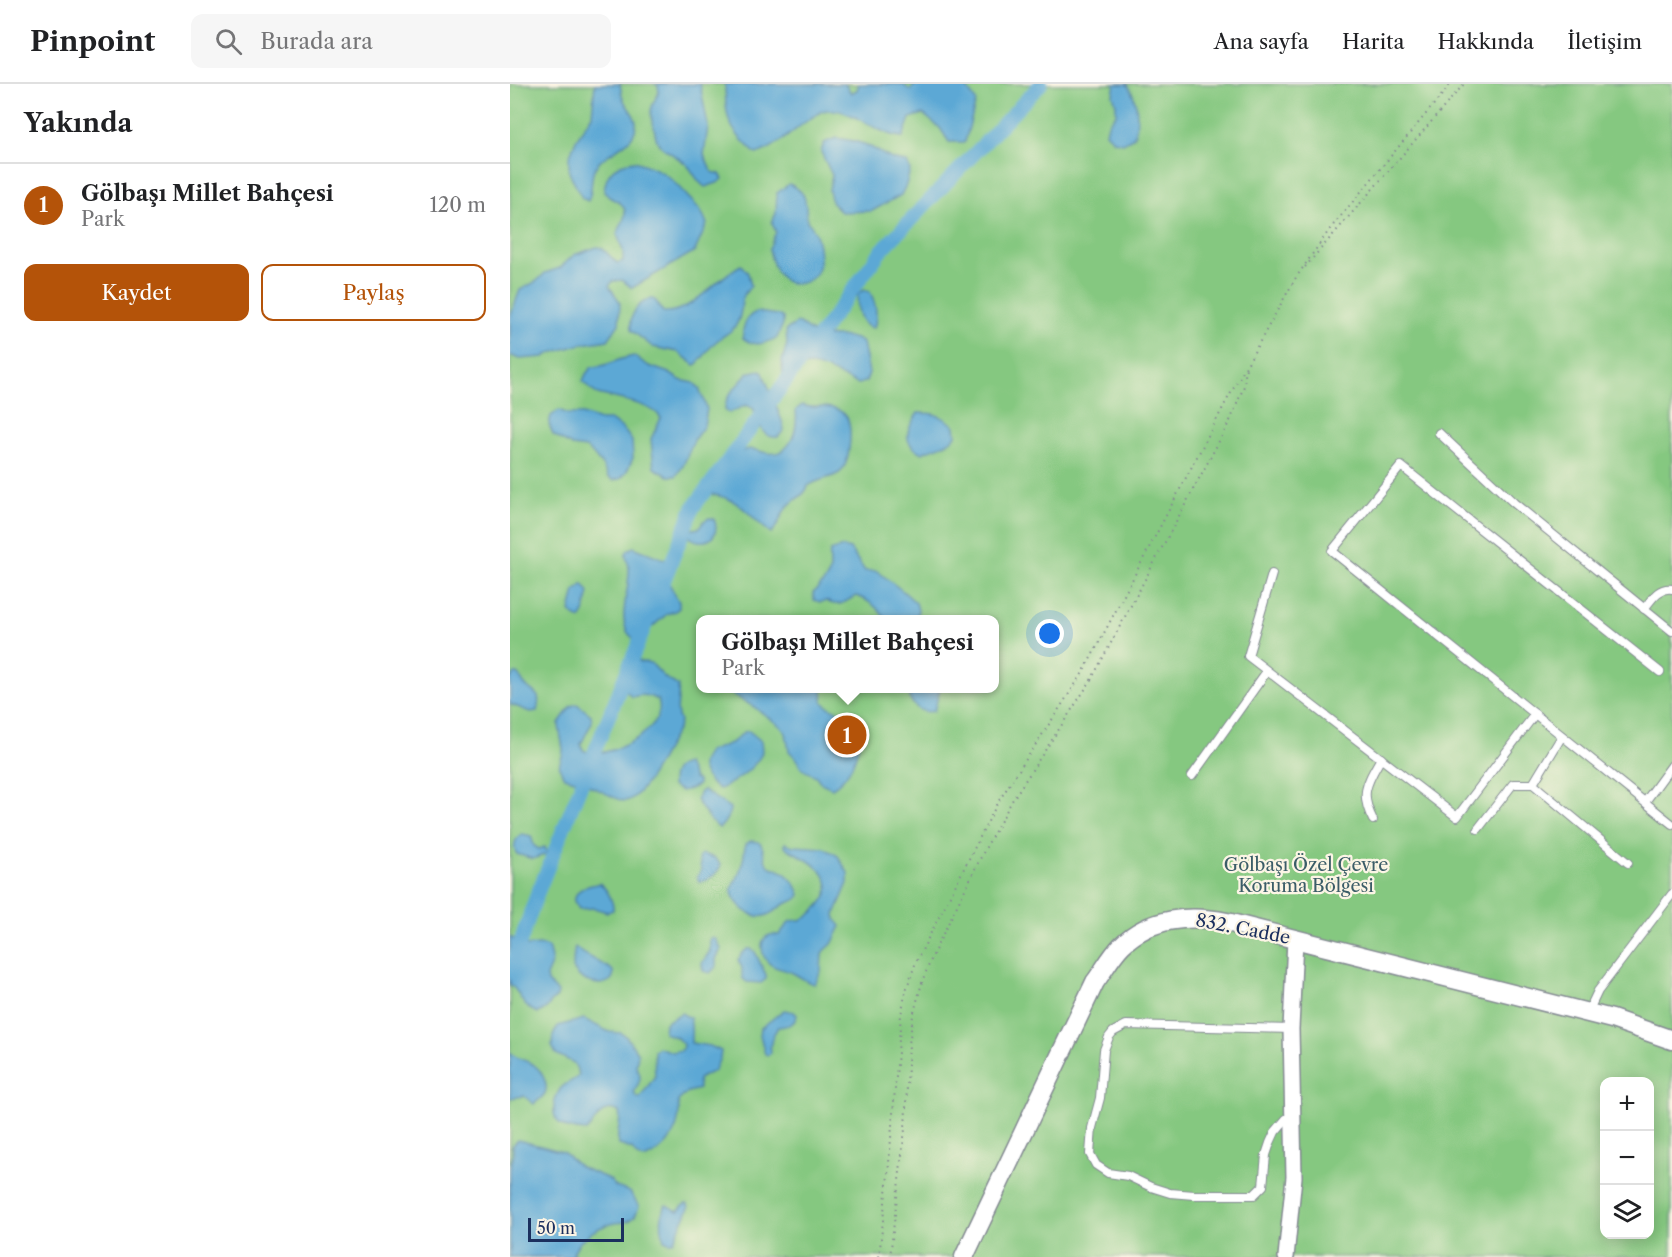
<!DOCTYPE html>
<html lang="tr">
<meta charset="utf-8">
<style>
:root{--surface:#fff;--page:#f6f6f6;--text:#202124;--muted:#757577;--line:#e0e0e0;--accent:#b45309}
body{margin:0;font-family:"Libre Caslon Text",serif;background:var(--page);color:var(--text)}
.controls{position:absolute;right:18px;bottom:18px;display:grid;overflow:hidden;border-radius:12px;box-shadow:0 3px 15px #0003}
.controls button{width:54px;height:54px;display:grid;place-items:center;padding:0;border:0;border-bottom:2px solid var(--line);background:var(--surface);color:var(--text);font:30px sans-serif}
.scale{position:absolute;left:18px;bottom:15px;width:96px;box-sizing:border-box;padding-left:6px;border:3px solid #1b2f5e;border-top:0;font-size:16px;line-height:21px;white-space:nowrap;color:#1b2f5e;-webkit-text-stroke:4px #fcf5e5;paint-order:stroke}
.you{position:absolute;left:540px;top:550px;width:21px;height:21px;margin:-15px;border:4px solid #fff;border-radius:50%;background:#1a73e8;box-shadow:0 0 0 9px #1a73e833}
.badge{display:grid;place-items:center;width:39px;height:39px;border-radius:50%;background:var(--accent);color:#fff;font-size:20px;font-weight:700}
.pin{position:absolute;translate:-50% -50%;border:3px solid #fff;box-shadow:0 2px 6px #0006}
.popup{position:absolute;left:186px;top:531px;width:303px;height:78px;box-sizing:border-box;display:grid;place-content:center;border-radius:12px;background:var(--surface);filter:drop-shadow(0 2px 4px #0005);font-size:20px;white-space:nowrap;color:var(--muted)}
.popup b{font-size:22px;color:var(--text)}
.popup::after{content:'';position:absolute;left:50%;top:100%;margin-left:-12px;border:12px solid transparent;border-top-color:var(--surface)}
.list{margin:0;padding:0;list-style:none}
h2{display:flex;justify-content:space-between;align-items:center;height:78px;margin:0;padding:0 24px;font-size:26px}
h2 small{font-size:20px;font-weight:400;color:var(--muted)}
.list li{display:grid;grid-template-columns:39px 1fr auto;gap:18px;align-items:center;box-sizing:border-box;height:84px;padding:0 24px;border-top:2px solid var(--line)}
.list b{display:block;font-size:22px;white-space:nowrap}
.list p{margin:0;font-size:20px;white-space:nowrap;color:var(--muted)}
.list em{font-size:20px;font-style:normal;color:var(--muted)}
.actions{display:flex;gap:12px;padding:18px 24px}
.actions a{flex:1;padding:14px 0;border:2px solid var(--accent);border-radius:12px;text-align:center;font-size:21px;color:var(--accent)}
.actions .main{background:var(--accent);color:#fff}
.icon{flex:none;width:33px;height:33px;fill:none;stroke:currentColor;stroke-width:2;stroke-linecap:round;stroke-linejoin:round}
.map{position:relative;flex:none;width:1162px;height:1173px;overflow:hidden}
header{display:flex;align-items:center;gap:36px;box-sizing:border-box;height:84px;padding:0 30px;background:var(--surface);border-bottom:2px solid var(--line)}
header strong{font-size:28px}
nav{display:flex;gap:33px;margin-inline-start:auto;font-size:21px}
.search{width:420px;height:54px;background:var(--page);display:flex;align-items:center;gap:15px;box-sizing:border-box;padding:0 21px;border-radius:12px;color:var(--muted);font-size:22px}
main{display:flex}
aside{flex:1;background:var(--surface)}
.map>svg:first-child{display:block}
.green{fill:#85c880;stroke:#507c6f;stroke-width:1.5;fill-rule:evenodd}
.water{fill:#5ca8d5;stroke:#3c6c9a;stroke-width:1.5}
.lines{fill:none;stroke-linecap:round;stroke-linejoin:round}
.canal{stroke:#5ca8d5;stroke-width:14}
.service-casing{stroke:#848a92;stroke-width:10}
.minor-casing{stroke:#848a92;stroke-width:18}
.tertiary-casing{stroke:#848a92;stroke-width:21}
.path{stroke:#848a92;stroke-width:2;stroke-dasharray:1.5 4.5;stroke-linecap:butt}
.service{stroke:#fff;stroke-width:8}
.minor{stroke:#fff;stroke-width:15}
.tertiary{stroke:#fff;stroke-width:18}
.labels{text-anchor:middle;stroke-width:4.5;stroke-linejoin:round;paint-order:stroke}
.park-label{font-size:18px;fill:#3b5d68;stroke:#fcf5e5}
.street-label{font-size:18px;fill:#1b2f5e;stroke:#fcf5e5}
</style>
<header>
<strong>Pinpoint</strong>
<div class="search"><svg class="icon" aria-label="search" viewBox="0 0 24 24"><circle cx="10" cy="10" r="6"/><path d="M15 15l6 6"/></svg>Burada ara</div>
<nav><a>Ana sayfa</a><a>Harita</a><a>Hakkında</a><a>İletişim</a></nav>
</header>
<main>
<aside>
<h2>Yakında<small></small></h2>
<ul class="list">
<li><span class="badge">1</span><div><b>Gölbaşı Millet Bahçesi</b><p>Park</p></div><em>120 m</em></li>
</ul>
<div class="actions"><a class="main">Kaydet</a><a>Paylaş</a></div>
</aside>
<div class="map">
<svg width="1162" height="1173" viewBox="0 0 1162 1173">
<rect width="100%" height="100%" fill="#fcf5e5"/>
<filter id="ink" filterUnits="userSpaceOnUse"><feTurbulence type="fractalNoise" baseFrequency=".0167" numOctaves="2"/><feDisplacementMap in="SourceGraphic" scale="12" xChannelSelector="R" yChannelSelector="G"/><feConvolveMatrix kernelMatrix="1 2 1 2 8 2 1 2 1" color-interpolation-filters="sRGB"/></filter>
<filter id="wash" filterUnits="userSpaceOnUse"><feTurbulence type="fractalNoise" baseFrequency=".008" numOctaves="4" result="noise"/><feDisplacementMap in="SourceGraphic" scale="24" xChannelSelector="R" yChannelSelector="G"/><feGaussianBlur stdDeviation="1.35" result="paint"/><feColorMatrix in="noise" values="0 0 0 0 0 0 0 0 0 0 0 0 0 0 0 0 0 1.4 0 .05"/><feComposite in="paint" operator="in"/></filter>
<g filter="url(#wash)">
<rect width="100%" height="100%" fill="#ede6c6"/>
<path class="green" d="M0,0H1162V1173H0ZM190,536H484V604H190ZM1094,998H1140V1150H1094Z"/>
<g class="water">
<path d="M85,0H110C111,4 111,10 113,14C115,22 125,29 126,39C127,63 93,66 84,86C80,96 83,107 78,117L72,114L59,88V74L66,56L82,31Z"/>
<path d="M145,0H190L198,42L194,71L202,88L210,90L213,95L207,99L195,103C186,97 184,88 177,81C169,73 158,69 150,61C145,56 146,51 144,44C139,27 140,24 149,8L148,2Z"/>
<path d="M215,0H335L341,9L347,6L349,0H392L400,6L406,0H454L466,17L455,58H439L430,44L413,30L400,34L393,53C367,52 337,19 313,27C309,28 305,32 301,34C283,46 267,64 246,70C218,43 216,39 215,0Z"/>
<path d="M605,0H617C628,15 629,35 624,53L613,59L604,57L596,49L598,40L606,30V20L603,11Z"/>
<path d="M326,54C335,55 345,57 354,60C369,66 380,78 397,78L400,86L396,101L391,111L362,127L331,128L322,119L319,106L322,91L311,68L314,59Z"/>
<path d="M124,77C154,86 158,91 178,113C187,122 193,128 197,140L185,167L122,204L112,196L103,197L99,202L110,218L109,240L98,256L72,260L41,269L34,273L9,275L0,271V233L10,206L27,197L35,189L50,184L64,171L87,163L92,164L107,179L113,177V167L107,150C111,141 121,127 110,119C103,114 101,116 94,108C96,88 104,81 124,77Z"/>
<path d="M279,100C299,109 295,118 297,137C305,145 307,152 309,163C311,178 311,192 295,198C272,206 263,185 259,165L266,148L262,139L266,129L267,109Z"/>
<path d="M231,181L238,189L241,202C225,218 236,226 226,241C222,248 214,251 208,256C198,263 195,274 185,281L168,268L143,263L121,246C119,231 127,220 141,214L146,217L153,228C182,230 206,194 231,181Z"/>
<path d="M354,206L360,208C366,220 368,230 364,244C349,243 346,222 348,209Z"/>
<path d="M247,228L268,231L273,234V240L267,254C255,259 244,264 233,254C232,244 236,231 247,228Z"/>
<path d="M287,239C294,241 298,247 304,249C320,255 338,248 353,259L359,289L356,297L349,300C332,295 307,274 288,284C284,287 280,292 277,295L273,293L272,277L277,260L276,246Z"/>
<path d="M124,272L139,282L159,289L170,296L184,299L189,304L193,314L197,325L194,342L185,354L173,382L166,392H159L144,384L141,355L151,334C142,319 104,315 88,310C82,308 78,302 73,298L76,290L82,283C94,284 109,274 124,272Z"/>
<path d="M250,286L253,289L272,337L274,346L268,353C249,355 250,336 243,324L236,321L219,329L215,326C215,308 229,303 237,289Z"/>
<path d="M292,321C303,326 315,320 328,326C332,328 337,332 338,336C342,348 340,382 329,389C319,395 308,395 298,402C295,412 284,415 277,423C270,432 269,442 261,449C237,431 233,415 200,410V402C205,396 229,367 235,366C244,363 249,368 257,369C282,373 288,344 286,326Z"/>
<polygon points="49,326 58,330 73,330 90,336 100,336 111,343 117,350 122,357 123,374 116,389 110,395 103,396 98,393 92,381 82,369 76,364 62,362 43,351 39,340 41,332"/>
<path d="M408,329C425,329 431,331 445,342L446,352C434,364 425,362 412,369C390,358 397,345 408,329Z"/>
<path d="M199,434L204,435C212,456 191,464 177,451L179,446L189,444L194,437Z"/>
<path d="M123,463L154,475L157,480L159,499L169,518V524L165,527L157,530L135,549L123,554C104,541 121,503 119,484C119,479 115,474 116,469C117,466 120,465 123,463Z"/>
<path d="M332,463L340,465L355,487H367L394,508L406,519L408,526L406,535H375C369,524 358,516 346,512C333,518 331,524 316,517L310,518L304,516L303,509C310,502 321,493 320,483C320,477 319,474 320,467Z"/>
<polygon points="73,500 79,508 74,529 70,535 64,532 60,527 65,507"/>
<path d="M127,577L141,579L154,593L168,602C170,614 164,627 170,637L168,645C157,659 131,725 110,716C91,708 75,697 54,693C44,676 54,678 53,665C52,656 49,648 49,639L61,622L67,620L81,631L82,638L71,660L73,666C95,679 160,645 148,616C139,611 132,610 122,613C112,606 111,595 114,583L119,579Z"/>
<path d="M4,590H8C11,594 12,599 16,602C28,611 31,611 27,627L20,628L0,620V596Z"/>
<path d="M218,605H312L313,618C320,626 335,630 345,632L351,639C350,663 344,691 322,704L311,699L306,692L292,685L287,675L279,667L276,649L270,642L244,623L222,610Z"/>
<path d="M403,605H430L424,627C411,630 406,624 399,614Z"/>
<path d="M239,647L251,657C251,660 253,668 251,671C244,685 224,698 210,705C200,701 196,694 192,684V678L198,668L223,658L234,648Z"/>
<path d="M177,680L184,695L188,697V701L181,705L171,707L162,702C162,690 163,682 177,680Z"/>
<path d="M193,706L220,724C220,730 214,741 209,744L200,736L186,716L190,708Z"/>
<path d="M12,750L21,752L24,762L29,765L35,763L37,770L23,775L7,770C2,764 5,753 12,750Z"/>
<path d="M241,757L249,758C255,764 253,773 257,780C260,784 265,784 269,786C279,791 287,801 290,811C286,818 281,817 275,820C268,823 263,830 254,832C241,835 226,821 222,809C220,802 226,798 228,792C232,782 235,771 235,760Z"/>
<path d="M275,759L283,762L314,764L328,772L338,789V799L325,830L326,836L331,842L322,860L312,869L311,887L305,900C296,899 290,892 283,889C275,885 266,885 260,880C252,874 247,855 260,851C263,850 266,851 269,851L280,837C284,836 289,837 293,835C301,832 302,828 308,823C335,795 301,777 278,765L274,762Z"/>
<path d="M192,770L205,774L211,781C208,790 198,796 189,798L187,793L191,786L189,773Z"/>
<path d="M89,799C96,803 104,818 103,826L97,828L84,824L69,825L64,817C67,802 77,803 89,799Z"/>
<path d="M0,853L16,862L30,861L38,863L42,878L36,892L37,898L48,908L47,913C37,919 42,923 28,929C7,920 14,912 0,900Z"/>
<polygon points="200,854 205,854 211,865 206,875 206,883 200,889 193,887 192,879 200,867"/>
<path d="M65,863L71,868L101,885L104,889L102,895C91,905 71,898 64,886C62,884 64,866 65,863Z"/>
<polygon points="237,865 241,865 245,868 256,891 256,895 251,899 237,898 232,894 232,884 228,876 231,871"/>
<path d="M274,926L284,928L287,931C285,941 277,942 268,943C263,950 259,959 261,969L258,971L255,970L250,951L251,944Z"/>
<path d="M171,929L180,934C182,943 181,950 181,959L200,962L211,967L210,974L204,987L188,995L189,1005L178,1008L168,1017C173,1043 158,1066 134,1075L127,1072L122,1065L109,1061C105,1049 112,1039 109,1028C91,1019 88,1037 76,1047C69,1046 60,1046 53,1042C39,1034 43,1015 51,1004C57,997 65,998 69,990L64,979L46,970L42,962L43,951L48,942L74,935L99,948L111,949L116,952L128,970L126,983C133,992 130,998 124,1008L126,1013L130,1014L145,992L144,967L148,963L162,968L172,966L173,960L166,953L154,949L155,939Z"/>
<path d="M0,969C15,980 27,975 35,997C39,1010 32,1013 24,1020L14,1012L0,1014Z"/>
<path d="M8,1056L53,1068L70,1083L99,1095L106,1103L120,1108L129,1122C127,1128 125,1135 118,1137C114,1139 109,1138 104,1139C87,1143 66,1155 62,1173H0V1083L3,1074V1061Z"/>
<path d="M175,1120H178L179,1124L163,1158H159L154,1156C151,1145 150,1131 156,1121L168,1127Z"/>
</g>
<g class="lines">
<g class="canal">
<polyline points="301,263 371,167 531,0"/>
<polyline points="151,504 183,424 289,279"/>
<polyline points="0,888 26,813 138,535"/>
</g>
</g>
</g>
<g filter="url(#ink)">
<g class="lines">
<defs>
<g id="service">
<polyline points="929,349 1004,419 1162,547"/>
<polyline points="762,490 738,572 947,733 1025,630"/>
<path d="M1134,525C1142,515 1148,503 1162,505"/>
<polyline points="1150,588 891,382 822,467 1162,740"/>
<polyline points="682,692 757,587"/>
<polyline points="1023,700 1118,779"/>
<polyline points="1135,718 1162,681"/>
<path d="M863,736C849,709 857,699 871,674"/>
<polyline points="968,745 1003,700 1023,700 1052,652"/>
<polyline points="1078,928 1088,907 1162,810"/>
<polyline points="781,945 616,941 603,948 599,953 594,966 590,1014 582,1044 580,1070 586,1081 598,1089 618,1092 641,1103 660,1109 684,1111 744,1111 753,1102 756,1071 760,1059 765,1048 776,1035 783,1035"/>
</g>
<polyline id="minor" points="776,1173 784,1093 781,945 785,855"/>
<path id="tertiary" d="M454,1173L585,898C594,886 601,872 612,861C640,833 681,831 717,838L1102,935L1162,956"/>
</defs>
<use href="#service" class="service-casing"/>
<use href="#minor" class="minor-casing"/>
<use href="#tertiary" class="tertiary-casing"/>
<g class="path">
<polyline points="795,183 954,0"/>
<polyline points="369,1173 378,1091 391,931 396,906 406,878 488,718 574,587 717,316 785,195 820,145 941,0"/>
<polyline points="380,1173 395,1045 399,960 403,932 413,895 426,864 475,765 503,715 580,598 721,335 734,302 736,283"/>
</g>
<use href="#service" class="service"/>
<use href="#minor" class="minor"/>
<use href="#tertiary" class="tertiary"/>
</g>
</g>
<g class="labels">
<g class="park-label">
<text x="796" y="787">Gölbaşı Özel Çevre<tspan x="796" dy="21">Koruma Bölgesi</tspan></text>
</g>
<g class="street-label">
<text transform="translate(733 845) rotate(11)" y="6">832. Cadde</text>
</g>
</g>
</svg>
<div class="controls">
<button>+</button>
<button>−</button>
<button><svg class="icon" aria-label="layers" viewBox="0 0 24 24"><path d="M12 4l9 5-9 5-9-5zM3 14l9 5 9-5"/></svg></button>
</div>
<div class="scale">50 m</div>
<div class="you"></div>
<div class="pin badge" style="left:337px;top:651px">1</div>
<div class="popup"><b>Gölbaşı Millet Bahçesi</b>Park</div>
</div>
</main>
